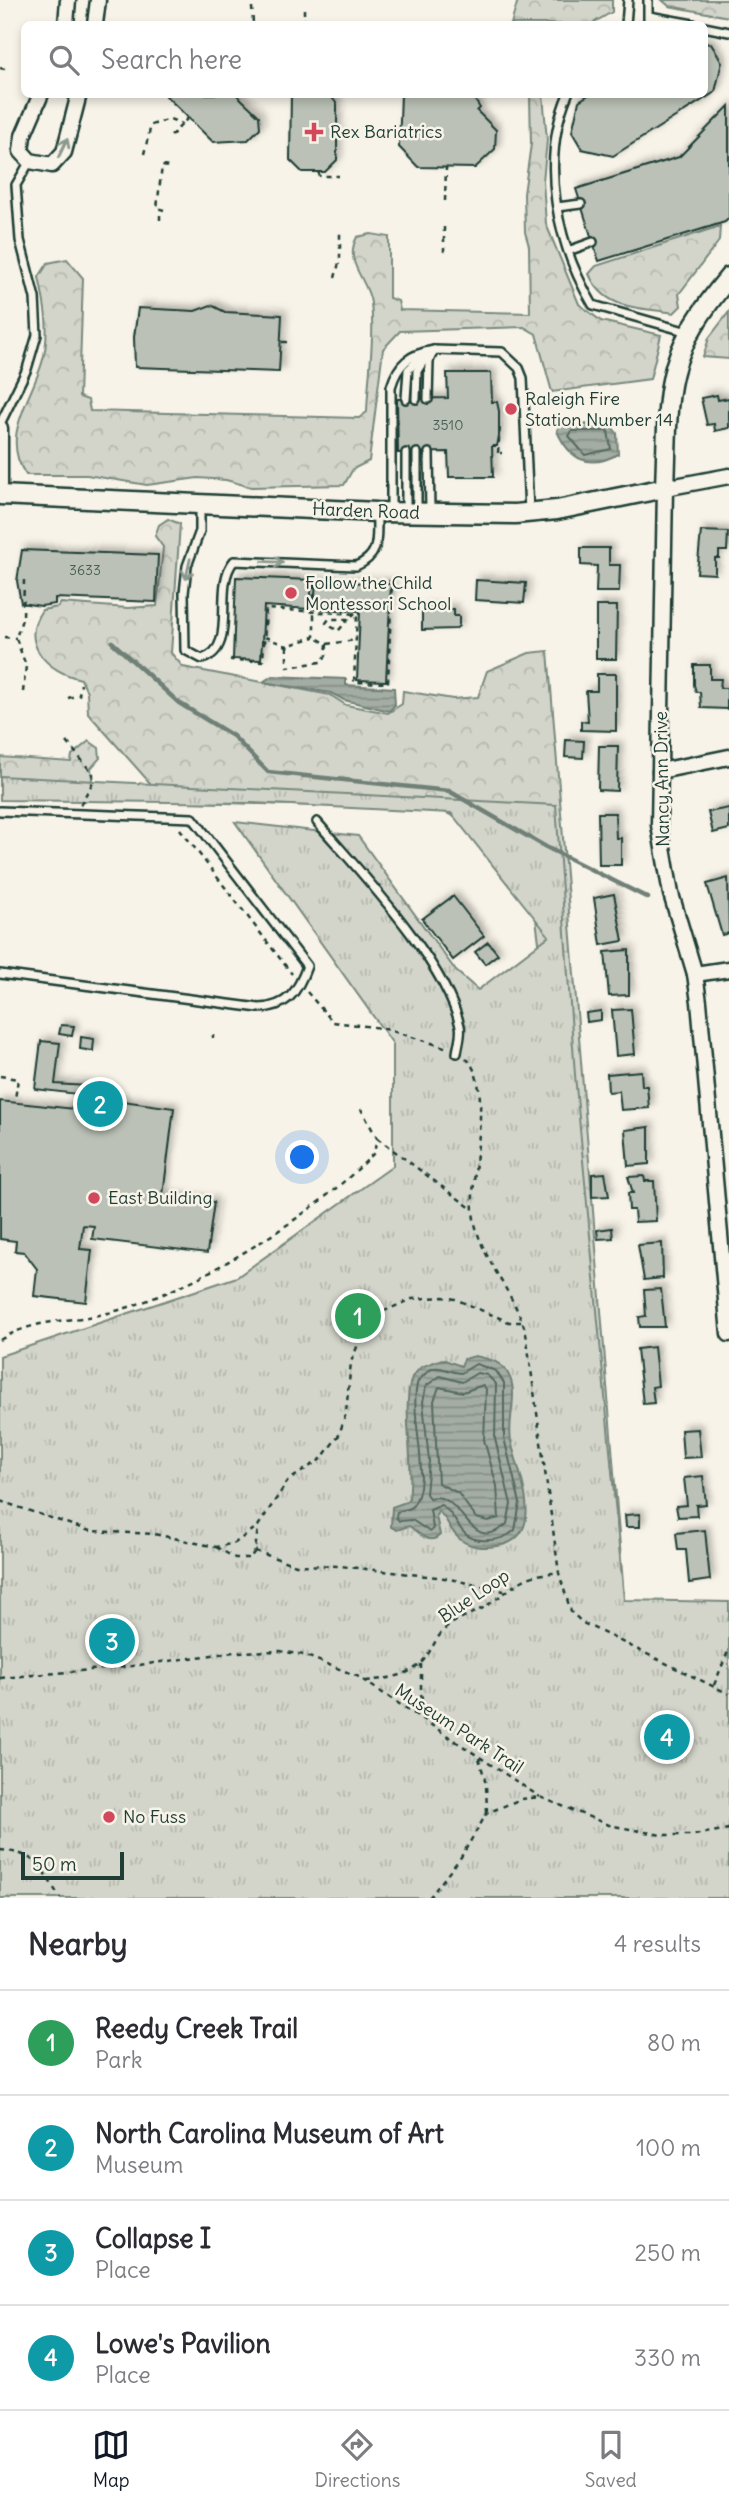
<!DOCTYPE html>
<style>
:root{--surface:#fff;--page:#f7f7f7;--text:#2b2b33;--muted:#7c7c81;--line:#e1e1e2;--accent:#111827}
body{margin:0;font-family:Delius,sans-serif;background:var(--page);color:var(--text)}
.scale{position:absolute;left:21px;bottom:18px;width:103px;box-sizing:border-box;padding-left:7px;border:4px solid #1f3d34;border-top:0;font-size:19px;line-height:24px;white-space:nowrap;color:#1f3d34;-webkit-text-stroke:5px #f7f3e8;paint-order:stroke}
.you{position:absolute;left:303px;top:1158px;width:24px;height:24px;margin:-18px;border:5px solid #fff;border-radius:50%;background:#1a73e8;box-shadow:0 0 0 10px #1a73e833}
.badge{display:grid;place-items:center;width:46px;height:46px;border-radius:50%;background:var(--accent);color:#fff;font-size:23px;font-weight:700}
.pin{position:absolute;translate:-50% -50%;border:4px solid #fff;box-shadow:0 2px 7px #0006}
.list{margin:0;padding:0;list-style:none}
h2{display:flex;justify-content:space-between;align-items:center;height:91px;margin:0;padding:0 28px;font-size:30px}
h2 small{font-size:23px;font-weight:400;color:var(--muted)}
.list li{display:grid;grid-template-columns:46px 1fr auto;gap:21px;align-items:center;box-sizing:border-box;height:105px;padding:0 28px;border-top:2px solid var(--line)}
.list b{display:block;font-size:26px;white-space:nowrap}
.list p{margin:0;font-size:23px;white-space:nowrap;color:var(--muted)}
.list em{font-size:23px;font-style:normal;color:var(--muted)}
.icon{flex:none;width:38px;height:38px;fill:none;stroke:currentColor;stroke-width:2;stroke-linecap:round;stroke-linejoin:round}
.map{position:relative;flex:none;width:729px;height:1898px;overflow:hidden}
.search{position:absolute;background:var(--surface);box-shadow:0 4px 10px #0003;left:21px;right:21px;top:21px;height:77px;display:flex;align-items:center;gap:18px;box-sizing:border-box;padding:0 24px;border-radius:10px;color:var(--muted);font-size:26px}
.sheet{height:511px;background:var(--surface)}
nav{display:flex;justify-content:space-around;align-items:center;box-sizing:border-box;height:98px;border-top:2px solid var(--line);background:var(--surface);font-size:19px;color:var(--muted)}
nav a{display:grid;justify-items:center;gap:4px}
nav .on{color:var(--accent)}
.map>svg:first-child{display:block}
.forest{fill:url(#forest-crowns);stroke:#79897f;stroke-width:2}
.park{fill:url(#park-tufts);stroke:#79897f;stroke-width:2}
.water{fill:url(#water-rules);stroke:#6f8077;stroke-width:2}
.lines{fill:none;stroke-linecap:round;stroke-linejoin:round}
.shore{stroke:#546a60;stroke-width:2}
.stream{stroke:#6f8077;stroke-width:4.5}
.building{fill:#bbc1b6;stroke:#1f3d34;stroke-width:2;filter:url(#shadow)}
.service-casing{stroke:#1f3d34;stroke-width:12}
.minor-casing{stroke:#1f3d34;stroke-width:19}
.tertiary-casing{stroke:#1f3d34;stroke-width:23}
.path{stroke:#1f3d34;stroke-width:2.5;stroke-dasharray:5 5;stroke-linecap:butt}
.service{stroke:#f7f3e8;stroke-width:7}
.minor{stroke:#f7f3e8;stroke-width:14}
.tertiary{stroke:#f7f3e8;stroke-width:18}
.oneway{stroke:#8b988e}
.poi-dot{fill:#d1495b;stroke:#f7f3e8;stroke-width:2.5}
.labels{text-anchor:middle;stroke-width:5;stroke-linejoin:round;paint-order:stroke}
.number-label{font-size:14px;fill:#465e54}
.poi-label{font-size:18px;fill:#1f3d34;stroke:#f7f3e8;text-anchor:start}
.street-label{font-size:18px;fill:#1f3d34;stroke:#f7f3e8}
</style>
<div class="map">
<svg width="729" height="1898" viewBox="0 0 729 1898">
<defs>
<pattern id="forest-crowns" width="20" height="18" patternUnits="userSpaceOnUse" patternTransform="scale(1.75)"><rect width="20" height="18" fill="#d3d5ca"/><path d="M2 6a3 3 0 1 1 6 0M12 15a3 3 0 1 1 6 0" fill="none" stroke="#b5b8ae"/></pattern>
<pattern id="park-tufts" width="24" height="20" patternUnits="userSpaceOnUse" patternTransform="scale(1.75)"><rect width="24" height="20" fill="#d3d5ca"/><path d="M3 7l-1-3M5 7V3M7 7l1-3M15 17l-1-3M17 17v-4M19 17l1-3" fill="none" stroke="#b5b8ae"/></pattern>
<pattern id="water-rules" width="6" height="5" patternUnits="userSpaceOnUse" patternTransform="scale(1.75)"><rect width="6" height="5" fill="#a4ada3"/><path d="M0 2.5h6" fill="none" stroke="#858e86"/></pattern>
<filter id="shadow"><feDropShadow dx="4" dy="-4" stdDeviation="3.5" flood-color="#0004"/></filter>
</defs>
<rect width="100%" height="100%" fill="#f7f3e8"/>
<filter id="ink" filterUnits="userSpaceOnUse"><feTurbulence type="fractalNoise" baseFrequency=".0143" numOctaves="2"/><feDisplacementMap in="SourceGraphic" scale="14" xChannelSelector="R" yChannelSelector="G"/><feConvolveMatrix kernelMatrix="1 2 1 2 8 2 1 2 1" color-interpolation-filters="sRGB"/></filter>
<g filter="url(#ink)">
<g class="forest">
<polygon points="518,0 612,0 612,12 591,24 511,24"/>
<polygon points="662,0 729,0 729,17 669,6"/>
<path d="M530,95H543L547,140L543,181L546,224L579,304L601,321L661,335L650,379L552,392L536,334L524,327L400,331L383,349L369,461L353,469L344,485L251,487L226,480L198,478L147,485L87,475H26C0,437 30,402 42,363C51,334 45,305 39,277L48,263L67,259L83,278L79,397L88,400L90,411L359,418L367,412C368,377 375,338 371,303C368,279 343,263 357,237L371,234L389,237V298L398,301L400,310L530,313L529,246L525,232L524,194L531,144Z"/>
<path d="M720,226L719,241L679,294L681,306L674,313C639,307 605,311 589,274L596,266Z"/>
<polygon points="729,312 729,359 703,357 709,338"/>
<path d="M168,519L180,524L171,653L183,667L330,695L346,705L388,713L402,704L403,691L453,699L478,697L487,671L529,653L548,651L625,1609L533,896L472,826L441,810L166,801L88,713L87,692L81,679C47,672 19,643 42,610L58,607L61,603L128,608L157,606L163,547L155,536L159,525Z"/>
<polygon points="89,741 99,748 100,758 91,768 92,779 86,799 0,796 0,757 71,762 72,755"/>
</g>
<polygon class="park" points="0,776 556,805 575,1075 624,1600 729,1602 729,1898 0,1898 0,1356 237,1277 393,1166 393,1044 235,822 358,836 456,971 478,990 549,936 451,813 252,803 0,800"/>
<g class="water">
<path d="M609,423L617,433L618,454C589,470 570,460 557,431L559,426Z"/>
<polygon points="272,676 346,679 346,685 394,688 395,705 389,711 344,700 331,693 263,682"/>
<path d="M475,1356C490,1359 504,1362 510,1378C518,1396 507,1421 511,1441C518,1473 549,1538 497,1546C484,1548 472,1548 461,1540C450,1533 448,1518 438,1511L436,1516L440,1535C429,1546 419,1533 409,1526L397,1530L391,1527L392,1507L406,1502L409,1498C415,1459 401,1409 412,1377L421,1367L442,1359L461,1366L464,1359Z"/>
</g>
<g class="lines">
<g class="shore">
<polygon points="572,431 608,431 611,449 585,455 569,436"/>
<path d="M476,1364L496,1371L504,1383V1438L520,1503L515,1530C507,1537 499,1540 489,1540C456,1543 460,1516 441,1505L430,1510L433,1528L430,1532L412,1520L399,1521L396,1517L397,1512L411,1508C435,1482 407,1414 418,1381C439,1358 439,1371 461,1373Z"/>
<path d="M477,1373L487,1375L496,1384L495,1439L511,1504L507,1524C467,1558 464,1489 429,1498L426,1494L429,1461L423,1402L426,1386L440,1376L462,1382Z"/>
<polygon points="483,1385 486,1389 484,1440 497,1486 499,1518 488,1521 476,1518 458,1493 438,1483 434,1401 439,1387 463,1392"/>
</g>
<polyline class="stream" points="112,642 179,703 233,736 268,772 449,791 546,847 648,898"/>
</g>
<g class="building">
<polygon points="704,43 711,44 722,62 715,92 613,156 582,149 572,132 579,101 590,94 704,94"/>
<polygon points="164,94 236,94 259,116 260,128 248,140 213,142"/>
<polygon points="291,94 329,94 337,104 337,160 325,172 302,172 290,160"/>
<polygon points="401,94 471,94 480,108 477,111 496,130 495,149 475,168 418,167 399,147"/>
<polygon points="729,106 729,218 725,222 599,261 576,189 679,157"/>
<polygon points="211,305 225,312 282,315 279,372 135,367 134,337 138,308 195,311"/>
<polygon points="447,373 491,373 492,402 497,402 499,411 499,437 497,446 492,446 493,477 449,477 448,452 398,453 397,399 448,398"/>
<polygon points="717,395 718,400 729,398 729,428 715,431 714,424 707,425 701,398"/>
<polygon points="701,531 728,532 727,551 719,551 719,558 715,558 715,574 697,573"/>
<polygon points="581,548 609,548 609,565 620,565 619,592 596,592 597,566 581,565"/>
<polygon points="22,550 158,555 156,602 55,598 55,604 41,606 21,603 17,581"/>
<polygon points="236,577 312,580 310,609 264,606 261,660 233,659"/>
<polygon points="476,580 526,583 524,603 475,600"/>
<polygon points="316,581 391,584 386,681 357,680 360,611 314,609"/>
<polygon points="596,606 617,606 616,659 596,659"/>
<polygon points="422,609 454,609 454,616 459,616 459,626 455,629 422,630"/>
<polygon points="694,665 710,665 710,679 721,679 720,688 727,688 727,709 701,708 700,692 696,692 694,685"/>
<polygon points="597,674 616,674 616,731 581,730 581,721 588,722 586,691 597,691"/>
<polygon points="566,740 584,741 583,758 565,757"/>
<polygon points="599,746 618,746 617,791 598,790"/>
<polygon points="729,808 729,829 713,833 708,812"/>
<polygon points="598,813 615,813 616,838 621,838 621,865 599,865"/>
<polygon points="728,878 729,933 722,935 707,884"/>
<polygon points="614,894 623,941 601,945 594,898"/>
<polygon points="453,896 484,936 453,960 422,919"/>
<polygon points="488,942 498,954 485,964 475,952"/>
<polygon points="629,950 629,995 609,996 605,952"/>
<polygon points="631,1009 635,1054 616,1056 612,1010"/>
<polygon points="601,1011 601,1020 587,1022 586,1013"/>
<polygon points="61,1025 74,1026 72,1036 59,1034"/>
<polygon points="81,1037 94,1039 93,1051 80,1049"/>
<polygon points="41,1041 60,1043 55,1084 87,1086 85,1095 35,1089"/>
<polygon points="641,1071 642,1086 647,1086 649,1108 621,1110 619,1091 608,1092 607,1074"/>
<polygon points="86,1096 174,1108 163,1195 214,1202 207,1253 92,1239 94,1226 83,1225 80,1249 92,1250 86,1302 34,1296 37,1269 24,1252 15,1251 16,1241 0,1239 0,1101 84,1110"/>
<polygon points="649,1127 649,1164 628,1166 625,1130"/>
<polygon points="605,1173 609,1196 592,1197 592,1174"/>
<polygon points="644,1176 645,1181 654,1181 656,1221 635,1222 634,1210 629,1210 628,1193 633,1193 628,1177"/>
<polygon points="612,1228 613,1238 598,1239 597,1230"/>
<polygon points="662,1243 663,1278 644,1280 638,1245"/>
<polygon points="661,1289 665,1327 640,1327 639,1317 646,1316 644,1290"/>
<polygon points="654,1347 658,1386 652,1387 654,1403 643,1404 637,1349"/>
<polygon points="698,1429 701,1457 683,1458 681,1430"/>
<polygon points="703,1476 706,1504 696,1505 697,1516 678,1517 676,1506 687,1505 684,1478"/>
<polygon points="640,1514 640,1527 626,1527 625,1515"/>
<polygon points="705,1530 710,1580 689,1583 686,1550 678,1550 676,1533"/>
<polygon points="658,1725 681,1733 674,1748 651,1736"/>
</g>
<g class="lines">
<defs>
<g id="service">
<polyline points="649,16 693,24"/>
<polyline points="626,24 628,0"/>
<polyline points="648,24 648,0"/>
<polyline points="704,27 729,32"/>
<path d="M568,94C539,162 557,245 593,305L688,332"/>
<polyline points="557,207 581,204"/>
<polyline points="568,251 593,242"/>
<polyline points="406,399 408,370 424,354"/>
<polyline points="416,399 417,371 428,354"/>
<polyline points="428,399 429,361 434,350 502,352 519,368 523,378 529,512"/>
<polyline points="0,424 27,369 37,335 35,298 20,240 16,185 30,161"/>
<polyline points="406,453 406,512"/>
<polyline points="417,453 417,512"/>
<polyline points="429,453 430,511"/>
<path d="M200,504V531L187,566L184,593L185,650L202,659C240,648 211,588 234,561L356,566C382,555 376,537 377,512"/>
<path d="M391,513V387C398,363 410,354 434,350"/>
<path d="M0,811L193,818L307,966C298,991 288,1007 259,1008L0,974"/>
<path d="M317,822C361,873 445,961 460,1026C462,1033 458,1045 457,1053"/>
</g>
<g id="minor">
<polyline points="66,24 68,0"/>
<polyline points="95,24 98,0"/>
<polyline points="41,94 23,136 21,151 30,161 52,165 64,152 79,94"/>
<polyline points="0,428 0,485"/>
<polyline points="729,476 665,488 659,825 671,894 695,974 699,1002 729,1334"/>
<polyline points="660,771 729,757"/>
<polyline points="695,974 729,969"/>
</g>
<path id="tertiary" d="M0,495L377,512L515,514L557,510L665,488C669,387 661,359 729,277"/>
</defs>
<use href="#service" class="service-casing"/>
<use href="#minor" class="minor-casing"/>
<use href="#tertiary" class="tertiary-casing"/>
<g class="path">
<polyline points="252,7 253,24"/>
<polyline points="304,9 304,19 310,24"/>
<polyline points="0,68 5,69"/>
<polyline points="472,95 472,94"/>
<polyline points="171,136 188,118"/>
<polyline points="144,154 151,125 170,119 182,124"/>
<polyline points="318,172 320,176 339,176"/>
<polyline points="445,201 446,167"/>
<polyline points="164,210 157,208 162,166 169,167"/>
<polyline points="160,220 160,210"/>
<polyline points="444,252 444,227"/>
<polyline points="335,278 340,259 340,232"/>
<polyline points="282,342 292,342"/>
<polyline points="498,453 500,426 503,426"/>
<polyline points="500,453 502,453"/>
<polyline points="349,619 338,631 326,623 329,619 349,619 355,613"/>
<polyline points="4,637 16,638"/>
<polyline points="265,637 287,646 314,637 314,578"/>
<polyline points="327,644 356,640"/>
<polyline points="287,646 287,667 321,662 326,656 327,644 315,637"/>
<polyline points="232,658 231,660 263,661 266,609 357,614 354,682 388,683 392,581 374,580"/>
<polyline points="23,692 26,666 16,638 23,616 24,580"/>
<polyline points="68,698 79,695 81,684"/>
<polyline points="67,742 93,774 93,782 80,805"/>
<polyline points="180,829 292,974"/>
<polyline points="307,992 333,1022 382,1028 448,1048"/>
<polyline points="213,1038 213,1035"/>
<path d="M466,1058C495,1087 470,1171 473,1211C477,1256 514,1290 526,1333L559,1573L571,1612L583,1623L729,1694"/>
<polyline points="0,1076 18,1079 15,1099"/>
<polyline points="377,1138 472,1209"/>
<path d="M0,1340C37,1317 71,1323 112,1312C193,1291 317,1214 374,1153L377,1138L361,1109"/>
<polyline points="0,1501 90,1531 154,1534 216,1547 235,1543 258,1526 288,1481 321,1459 339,1435 346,1413 351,1362 363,1332 382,1312 412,1299 443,1297 455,1299 509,1322 523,1322"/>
<polyline points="216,1547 235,1558 250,1558 255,1551 258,1527"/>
<polyline points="255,1551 296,1565 340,1566 445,1578 504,1591"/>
<polyline points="421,1664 421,1694 428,1722"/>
<polyline points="0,1678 125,1667 234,1652 280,1651 304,1655 357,1676 540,1797"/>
<path d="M366,1681C383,1679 408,1677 421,1663C431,1653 435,1638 446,1628C460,1616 478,1613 492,1602C518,1584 524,1573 559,1573"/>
<polyline points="714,1685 729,1649"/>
<polyline points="479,1758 486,1784 487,1813"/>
<path d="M0,1850C39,1854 41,1868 60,1898"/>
<polyline points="429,1898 461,1857 487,1813 521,1799 540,1797 609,1825 661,1835 694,1835 729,1829"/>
</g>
<use href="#service" class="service"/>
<use href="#minor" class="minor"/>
<use href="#tertiary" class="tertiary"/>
</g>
<defs><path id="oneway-shaft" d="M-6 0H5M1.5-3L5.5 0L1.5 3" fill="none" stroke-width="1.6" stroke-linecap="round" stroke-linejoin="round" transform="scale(1.75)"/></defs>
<g class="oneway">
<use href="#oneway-shaft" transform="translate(63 148) rotate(-64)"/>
<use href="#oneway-shaft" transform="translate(273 562) rotate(3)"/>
<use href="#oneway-shaft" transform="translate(188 569) rotate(102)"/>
</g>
</g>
<g class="poi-dot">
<path d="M310.5 121.5h7v7h7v7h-7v7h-7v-7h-7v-7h7z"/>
<circle cx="511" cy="409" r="7"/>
<circle cx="291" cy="593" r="7"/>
<circle cx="94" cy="1198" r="7"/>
<circle cx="109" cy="1817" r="7"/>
</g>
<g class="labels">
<g class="number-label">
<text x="448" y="430">3510</text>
<text x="85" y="575">3633</text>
</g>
<g class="poi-label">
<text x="330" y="138">Rex Bariatrics</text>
<text x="525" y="405">Raleigh Fire<tspan x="525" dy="21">Station Number 14</tspan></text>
<text x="305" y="589">Follow the Child<tspan x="305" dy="21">Montessori School</tspan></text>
<text x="108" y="1204">East Building</text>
<text x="123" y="1823">No Fuss</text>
</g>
<g class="street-label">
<text transform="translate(366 511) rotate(2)" y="6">Harden Road</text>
<text transform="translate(662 779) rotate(-91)" y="6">Nancy Ann Drive</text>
<text transform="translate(474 1596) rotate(-34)" y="6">Blue Loop</text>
<text transform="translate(459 1729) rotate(33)" y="6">Museum Park Trail</text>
</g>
</g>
</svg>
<div class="scale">50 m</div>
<div class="you"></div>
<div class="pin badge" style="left:358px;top:1316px;background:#2e9e5b">1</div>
<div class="pin badge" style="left:100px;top:1104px;background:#0f9aa8">2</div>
<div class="pin badge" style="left:112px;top:1641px;background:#0f9aa8">3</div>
<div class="pin badge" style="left:667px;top:1737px;background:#0f9aa8">4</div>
<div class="search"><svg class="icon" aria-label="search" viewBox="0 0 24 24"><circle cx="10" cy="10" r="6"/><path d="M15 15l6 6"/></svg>Search here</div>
</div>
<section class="sheet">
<h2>Nearby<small>4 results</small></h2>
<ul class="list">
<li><span class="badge" style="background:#2e9e5b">1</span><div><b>Reedy Creek Trail</b><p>Park</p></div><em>80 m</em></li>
<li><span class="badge" style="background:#0f9aa8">2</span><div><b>North Carolina Museum of Art</b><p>Museum</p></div><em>100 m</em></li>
<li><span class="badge" style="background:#0f9aa8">3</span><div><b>Collapse I</b><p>Place</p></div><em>250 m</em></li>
<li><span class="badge" style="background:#0f9aa8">4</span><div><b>Lowe's Pavilion</b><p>Place</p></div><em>330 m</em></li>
</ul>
</section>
<nav>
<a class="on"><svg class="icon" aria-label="map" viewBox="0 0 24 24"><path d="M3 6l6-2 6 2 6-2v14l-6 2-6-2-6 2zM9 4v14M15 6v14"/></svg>Map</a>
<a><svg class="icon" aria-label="directions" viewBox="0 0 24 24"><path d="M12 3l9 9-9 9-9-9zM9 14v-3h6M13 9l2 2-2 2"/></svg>Directions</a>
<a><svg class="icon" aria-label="saved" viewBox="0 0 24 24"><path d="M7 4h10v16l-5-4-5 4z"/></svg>Saved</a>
</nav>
